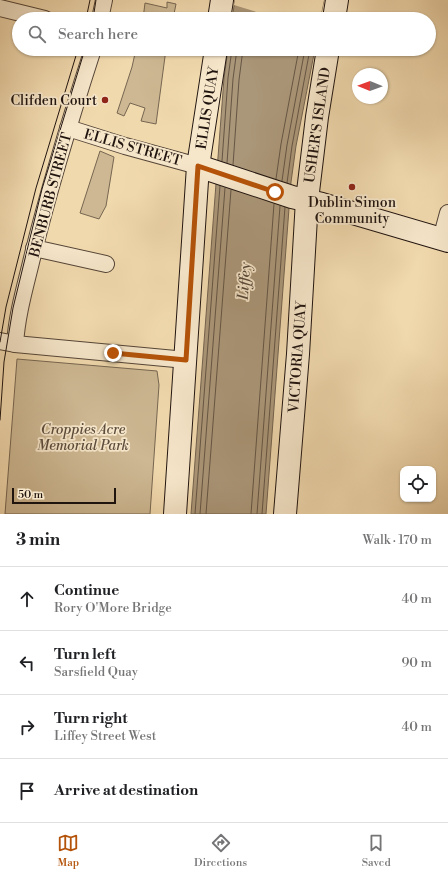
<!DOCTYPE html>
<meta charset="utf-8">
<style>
:root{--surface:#fff;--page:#f6f6f6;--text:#202124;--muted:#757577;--line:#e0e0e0;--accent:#b45309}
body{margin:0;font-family:"Libre Bodoni",serif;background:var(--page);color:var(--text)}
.controls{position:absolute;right:12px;bottom:12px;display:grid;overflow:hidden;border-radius:8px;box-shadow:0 1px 3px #0004}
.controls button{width:36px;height:36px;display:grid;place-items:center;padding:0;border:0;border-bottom:1px solid var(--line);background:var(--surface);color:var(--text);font:20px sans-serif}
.compass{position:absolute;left:352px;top:68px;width:36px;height:36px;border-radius:50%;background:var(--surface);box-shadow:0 1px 3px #0004;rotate:271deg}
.scale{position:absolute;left:12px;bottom:10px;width:104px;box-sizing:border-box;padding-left:4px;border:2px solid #20140f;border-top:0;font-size:11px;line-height:14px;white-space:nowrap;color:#20140f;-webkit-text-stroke:3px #f6e6ca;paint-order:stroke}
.stop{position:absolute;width:12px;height:12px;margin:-9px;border:3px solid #b45309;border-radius:50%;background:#fff}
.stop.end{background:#b45309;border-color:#fff;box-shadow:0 1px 4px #0008}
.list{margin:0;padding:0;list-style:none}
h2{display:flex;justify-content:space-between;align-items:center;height:52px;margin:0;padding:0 16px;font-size:17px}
h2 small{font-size:13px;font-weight:400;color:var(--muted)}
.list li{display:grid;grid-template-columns:26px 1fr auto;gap:12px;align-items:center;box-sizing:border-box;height:64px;padding:0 16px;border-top:1px solid var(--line)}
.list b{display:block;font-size:15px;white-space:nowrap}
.list p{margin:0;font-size:13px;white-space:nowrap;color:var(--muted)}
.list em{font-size:13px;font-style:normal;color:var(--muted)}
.icon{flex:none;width:22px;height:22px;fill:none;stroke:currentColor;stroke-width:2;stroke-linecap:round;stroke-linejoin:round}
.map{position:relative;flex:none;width:448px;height:514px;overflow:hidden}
.search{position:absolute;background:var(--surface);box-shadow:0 1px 3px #0004;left:12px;right:12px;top:12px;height:44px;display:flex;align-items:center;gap:10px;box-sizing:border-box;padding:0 14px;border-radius:22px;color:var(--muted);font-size:15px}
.sheet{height:308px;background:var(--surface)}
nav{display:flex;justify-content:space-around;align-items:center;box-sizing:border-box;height:56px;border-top:1px solid var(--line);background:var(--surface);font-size:11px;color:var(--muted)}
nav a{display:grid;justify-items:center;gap:2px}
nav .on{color:var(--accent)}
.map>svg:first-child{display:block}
.green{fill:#cdb893;stroke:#766651}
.water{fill:#aa9678;stroke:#73624e}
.pier{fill:#f1d9ae}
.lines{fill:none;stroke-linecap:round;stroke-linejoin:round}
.shore{stroke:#655544;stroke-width:1}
.street-casing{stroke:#544537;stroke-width:18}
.secondary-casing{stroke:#20140f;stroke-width:24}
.street{stroke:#f6e6ca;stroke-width:16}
.secondary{stroke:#f6e6ca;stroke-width:22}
.tram{stroke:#20140f;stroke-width:1}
.route{stroke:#b45309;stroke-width:5}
.poi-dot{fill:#8f2418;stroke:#f6e6ca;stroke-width:1.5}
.labels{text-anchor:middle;stroke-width:3.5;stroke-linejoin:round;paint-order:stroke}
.poi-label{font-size:14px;fill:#20140f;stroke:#f6e6ca;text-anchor:end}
.street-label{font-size:14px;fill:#20140f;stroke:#f6e6ca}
.park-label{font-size:14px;font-style:italic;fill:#5d4d3d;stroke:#f6e6ca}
.water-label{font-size:15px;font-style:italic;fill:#574839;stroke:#f6e6ca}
</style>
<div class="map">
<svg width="448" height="514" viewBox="0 0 448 514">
<rect width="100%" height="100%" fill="#f1d9ae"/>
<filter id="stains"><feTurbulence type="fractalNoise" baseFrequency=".005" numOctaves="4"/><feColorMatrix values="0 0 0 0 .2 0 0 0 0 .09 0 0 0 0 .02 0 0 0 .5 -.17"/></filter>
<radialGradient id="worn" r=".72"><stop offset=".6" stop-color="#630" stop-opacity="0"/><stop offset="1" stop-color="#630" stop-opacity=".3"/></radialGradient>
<g class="green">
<polygon points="167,2 176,4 173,19 143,19 145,3 167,8"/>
<polygon points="136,49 166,49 156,124 141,121 145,108 130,103 124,116 117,113 132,67"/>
<polygon points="100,151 114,157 106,206 99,219 80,213"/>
<polygon points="17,359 157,371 159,385 150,514 5,514"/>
</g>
<g class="water">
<polygon points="235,0 324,0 320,19 232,19"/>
<polygon points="228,49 315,49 296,146 291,182 266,514 191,514 224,78"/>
</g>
<polygon class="pier" points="235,0 324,0 320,19 284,19 276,18 234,5"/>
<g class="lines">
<g class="shore">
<polyline points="222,161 228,78 232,49"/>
<polyline points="227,163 233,79 237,49"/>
<polyline points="233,165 239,80 243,49"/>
<polyline points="276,179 281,144 299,49"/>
<polyline points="282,181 287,145 305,49"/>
<polyline points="287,183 292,146 310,49"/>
<polyline points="195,514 220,186"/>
<polyline points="200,514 225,188"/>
<polyline points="206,514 231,190"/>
<polyline points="251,514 274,204"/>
<polyline points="257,514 280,206"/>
<polyline points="262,514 285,207"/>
</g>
<defs>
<g id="street">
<polyline points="0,8 45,19"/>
<polyline points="100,19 104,0"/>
<polyline points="68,128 125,146 198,166"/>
<polyline points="441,239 448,213"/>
<polyline points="34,248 106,264"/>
<polyline points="0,341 15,344 186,360"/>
<path d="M15,344C17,313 26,284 33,254C50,185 71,117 93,49"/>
</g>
<g id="secondary">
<polyline points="219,19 222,0"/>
<polyline points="334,19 337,0"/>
<polyline points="198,166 292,197 322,204 448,241"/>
<polyline points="175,514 198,166 216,49"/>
<polyline points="285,514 298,354 307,200 317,117 328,49"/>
</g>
</defs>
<use href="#street" class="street-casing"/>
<use href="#secondary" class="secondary-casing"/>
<use href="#street" class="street"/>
<use href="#secondary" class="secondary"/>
<g class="tram">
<polyline points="86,19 90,0"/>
<polyline points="93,19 96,0"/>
<polyline points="0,342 6,307 36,188 78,49"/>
<polyline points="0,420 4,362 13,308 42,189 85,49"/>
</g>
</g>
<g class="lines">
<polyline class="route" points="113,353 186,360 198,166 275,192"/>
</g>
<g class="poi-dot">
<circle cx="105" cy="100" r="4"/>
<circle cx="352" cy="187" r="4"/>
</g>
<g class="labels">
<g class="poi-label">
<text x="97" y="105">Clifden Court</text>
<text x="352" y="207" text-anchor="middle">Dublin Simon<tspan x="352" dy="16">Community</tspan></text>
</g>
<g class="street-label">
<text transform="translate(207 108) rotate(-81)" y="5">ELLIS QUAY</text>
<text transform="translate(317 125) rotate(-82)" y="5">USHER'S ISLAND</text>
<text transform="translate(133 147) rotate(16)" y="5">ELLIS STREET</text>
<text transform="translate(50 195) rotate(-75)" y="5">BENBURB STREET</text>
<text transform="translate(297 357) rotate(-86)" y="5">VICTORIA QUAY</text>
</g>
<g class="park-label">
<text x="83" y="434">Croppies Acre<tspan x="83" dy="16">Memorial Park</tspan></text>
</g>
<g class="water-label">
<text transform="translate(244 281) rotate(-86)" y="5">Liffey</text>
</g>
</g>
<rect width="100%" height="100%" filter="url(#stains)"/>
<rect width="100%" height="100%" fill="url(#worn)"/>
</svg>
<div class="controls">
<button><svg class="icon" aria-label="locate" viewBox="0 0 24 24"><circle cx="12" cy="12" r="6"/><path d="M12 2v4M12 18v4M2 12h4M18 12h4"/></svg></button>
</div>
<svg class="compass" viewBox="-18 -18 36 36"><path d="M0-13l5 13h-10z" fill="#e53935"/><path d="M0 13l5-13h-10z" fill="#757577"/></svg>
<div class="scale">50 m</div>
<div class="stop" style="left:275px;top:192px"></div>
<div class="stop end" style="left:113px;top:353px"></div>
<div class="search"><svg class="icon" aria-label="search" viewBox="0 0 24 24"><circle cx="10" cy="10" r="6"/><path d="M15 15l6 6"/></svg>Search here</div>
</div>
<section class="sheet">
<h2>3 min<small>Walk · 170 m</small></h2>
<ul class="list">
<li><svg class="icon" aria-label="ahead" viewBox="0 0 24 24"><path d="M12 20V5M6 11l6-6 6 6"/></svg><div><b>Continue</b><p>Rory O'More Bridge</p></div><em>40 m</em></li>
<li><svg class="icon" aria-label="left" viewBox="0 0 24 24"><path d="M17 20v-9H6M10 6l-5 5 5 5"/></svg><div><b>Turn left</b><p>Sarsfield Quay</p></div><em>90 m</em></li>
<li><svg class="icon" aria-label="right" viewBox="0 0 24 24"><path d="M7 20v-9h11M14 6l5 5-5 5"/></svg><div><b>Turn right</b><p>Liffey Street West</p></div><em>40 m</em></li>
<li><svg class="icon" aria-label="arrive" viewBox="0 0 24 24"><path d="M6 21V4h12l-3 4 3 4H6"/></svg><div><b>Arrive at destination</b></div></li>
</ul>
</section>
<nav>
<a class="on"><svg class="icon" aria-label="map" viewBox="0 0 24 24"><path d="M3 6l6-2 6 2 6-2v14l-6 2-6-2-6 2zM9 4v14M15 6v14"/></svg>Map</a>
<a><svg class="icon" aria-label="directions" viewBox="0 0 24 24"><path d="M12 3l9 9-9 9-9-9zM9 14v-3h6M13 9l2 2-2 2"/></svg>Directions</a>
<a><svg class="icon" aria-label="saved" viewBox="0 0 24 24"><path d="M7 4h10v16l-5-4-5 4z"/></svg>Saved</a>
</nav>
